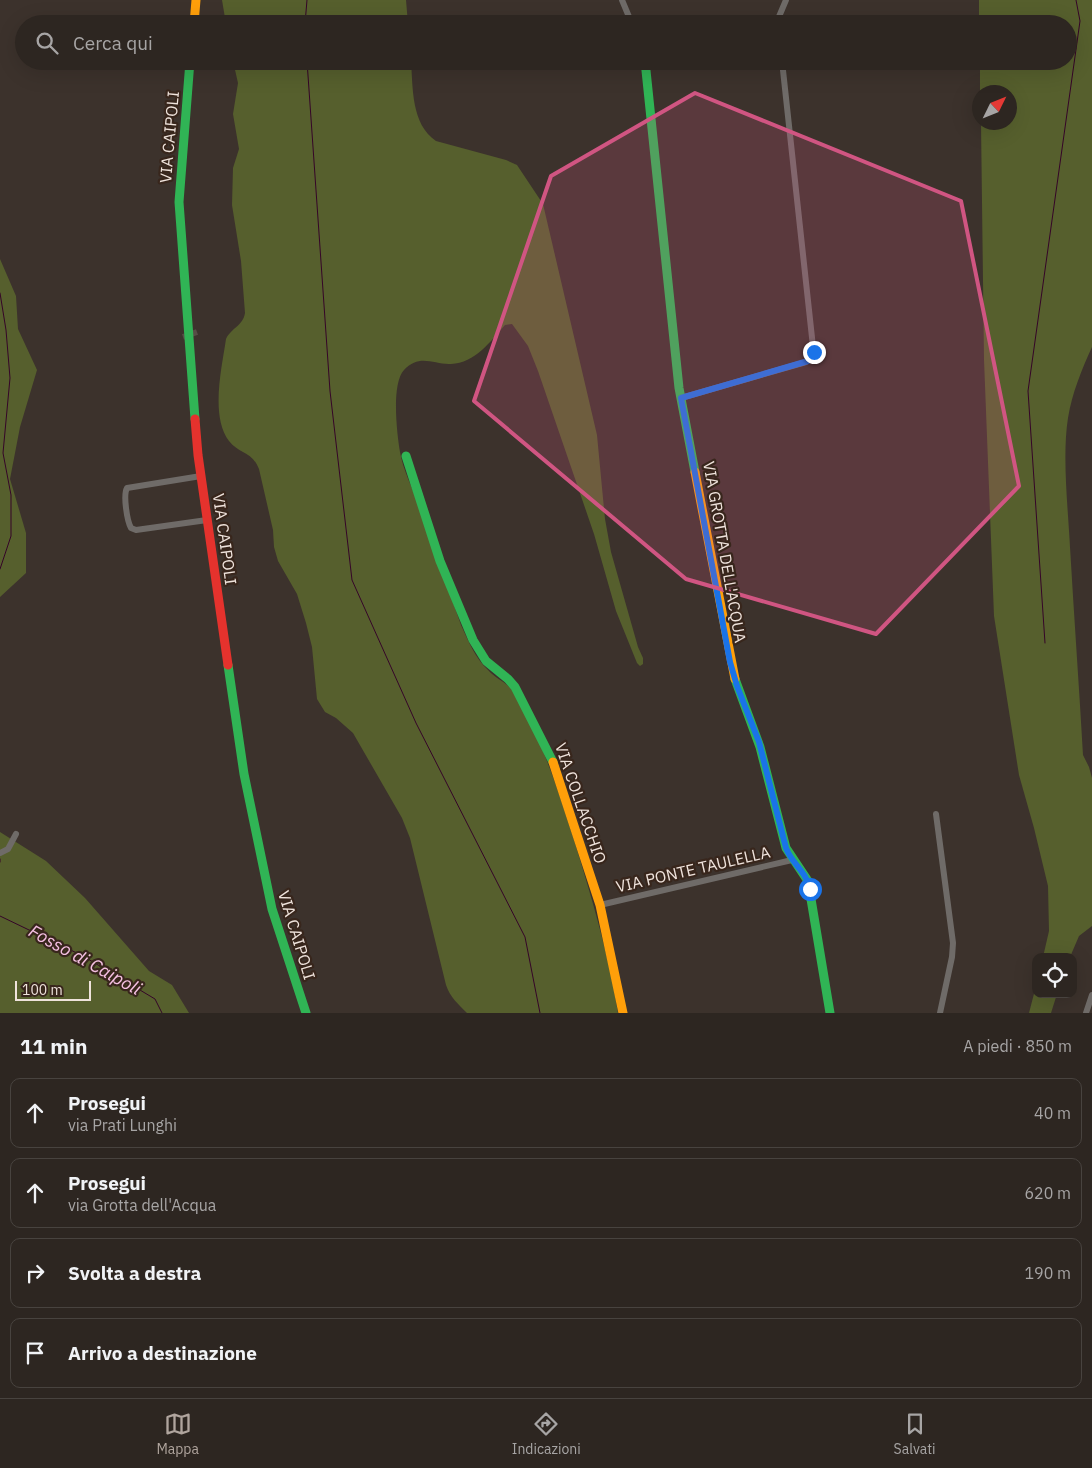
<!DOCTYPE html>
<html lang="it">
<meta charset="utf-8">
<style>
:root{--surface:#2d2621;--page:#39322e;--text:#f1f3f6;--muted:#a7a5a5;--line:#48433f;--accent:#b0a59e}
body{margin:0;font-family:"IBM Plex Sans",sans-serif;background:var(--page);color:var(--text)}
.controls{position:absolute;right:15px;bottom:15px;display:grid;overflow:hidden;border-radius:10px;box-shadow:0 5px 20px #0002}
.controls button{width:45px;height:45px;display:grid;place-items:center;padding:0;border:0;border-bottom:1px solid var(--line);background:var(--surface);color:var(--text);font:25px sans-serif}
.compass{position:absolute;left:972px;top:85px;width:45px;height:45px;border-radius:50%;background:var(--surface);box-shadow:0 5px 20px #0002;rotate:47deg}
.scale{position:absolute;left:15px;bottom:12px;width:76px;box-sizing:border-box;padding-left:5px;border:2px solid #efe3dc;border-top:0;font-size:14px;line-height:18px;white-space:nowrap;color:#efe3dc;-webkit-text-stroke:4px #38261c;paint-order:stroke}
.stop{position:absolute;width:15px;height:15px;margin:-11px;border:4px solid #1a73e8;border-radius:50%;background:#fff}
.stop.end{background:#1a73e8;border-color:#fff;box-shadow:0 1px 5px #0008}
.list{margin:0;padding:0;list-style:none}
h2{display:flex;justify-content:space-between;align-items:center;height:65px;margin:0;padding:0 20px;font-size:21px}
h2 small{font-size:16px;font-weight:400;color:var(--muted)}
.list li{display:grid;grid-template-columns:32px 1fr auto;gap:15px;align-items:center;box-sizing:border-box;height:70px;margin:0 10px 10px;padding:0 10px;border:1px solid var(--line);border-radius:10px}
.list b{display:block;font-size:19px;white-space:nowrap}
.list p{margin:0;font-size:16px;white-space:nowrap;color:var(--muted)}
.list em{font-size:16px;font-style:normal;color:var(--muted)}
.icon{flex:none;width:28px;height:28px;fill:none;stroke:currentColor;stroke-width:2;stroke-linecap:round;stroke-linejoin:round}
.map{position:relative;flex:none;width:1092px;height:1013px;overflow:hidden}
.search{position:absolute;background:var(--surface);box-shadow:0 5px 20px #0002;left:15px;right:15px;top:15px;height:55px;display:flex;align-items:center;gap:12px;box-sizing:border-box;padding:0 18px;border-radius:28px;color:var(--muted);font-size:19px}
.sheet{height:385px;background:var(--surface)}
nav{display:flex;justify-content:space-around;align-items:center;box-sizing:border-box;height:70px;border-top:1px solid var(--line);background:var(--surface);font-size:14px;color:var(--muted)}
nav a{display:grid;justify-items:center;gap:2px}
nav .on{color:var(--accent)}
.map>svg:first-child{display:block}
.green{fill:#565f2d}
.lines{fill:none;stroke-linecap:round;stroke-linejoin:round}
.stream{stroke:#350428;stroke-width:1}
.street-tunnel{stroke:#574d46;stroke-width:6;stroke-dasharray:6 3;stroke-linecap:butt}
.street{stroke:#6f6b68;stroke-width:6}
.fast{stroke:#30b455;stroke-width:9}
.slow{stroke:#ff9f0a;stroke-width:9}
.jam{stroke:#e5322d;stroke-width:9}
.route{stroke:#1a73e8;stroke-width:6}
.marked{fill:#d05582;fill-opacity:0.2;stroke:#d05582;stroke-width:4;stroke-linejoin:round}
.labels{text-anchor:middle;stroke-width:4.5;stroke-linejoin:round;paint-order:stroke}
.street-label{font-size:16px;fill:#efe3dc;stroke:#38261c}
.water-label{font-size:18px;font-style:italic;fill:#f6c0e3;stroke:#38261c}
</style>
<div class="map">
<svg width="1092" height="1013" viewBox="0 0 1092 1013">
<rect width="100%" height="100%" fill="#3c322c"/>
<g class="green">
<polygon points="222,0 406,0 408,24 226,24"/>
<path d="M979,0H1092V347C1082,369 1072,393 1068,418C1062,456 1068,508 1070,547C1074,616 1079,685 1083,755L1089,767L1092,778V926L1079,936L1070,957H1043L1049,931L1048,886L1034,828L1019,775L994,616L984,360L981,123L1010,122V92H980V61H1068V24H979Z"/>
<path d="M233,61H411C413,88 411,124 436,141L506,160L517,165L543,204L597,435L605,519L611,552L638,647L643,658V664L640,666L637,663L616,611L594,534L538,371L528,346L512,324L505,325C491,341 475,363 451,364C434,365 420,353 404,370C391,384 397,434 400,452C403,470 413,489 419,506C433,546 447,585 461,625C468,640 475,658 488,670C497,680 509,683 516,695C544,745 558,790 575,843C592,899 609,956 618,1013H467C458,1004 450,997 446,985L410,838L402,818L353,733L336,718L325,712L317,699L312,647L306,623L297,594L278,561L274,547L273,530L259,469C252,451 239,454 229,441C210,416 222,367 226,339C231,328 243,326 245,313L241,261L232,205L233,168L239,149L233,114L238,83Z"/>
<polygon points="0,259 16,296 18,329 37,370 20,427 10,479 26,533 26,573 0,597"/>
<polygon points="0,832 46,861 85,898 149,971 172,985 189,1013 0,1013"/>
<polygon points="1036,986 1036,994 1057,994 1051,1013 1029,1013"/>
</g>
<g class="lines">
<g class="stream">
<polyline points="305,24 307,0"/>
<polyline points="307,61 330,391 352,580 416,723 525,937 540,1013"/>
<polyline points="0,293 6,330 10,378 3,453 11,495 11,536 0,569"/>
<polyline points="1045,643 1028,391 1080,21 1076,0"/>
<polyline points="0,859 0,862"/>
<polyline points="0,916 83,956 155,999 162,1013"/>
</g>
<polyline class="street-tunnel" points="183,337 197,332"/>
<g class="street">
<polyline points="622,0 632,24"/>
<polyline points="761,24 778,19"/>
<polyline points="778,24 778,19 786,0"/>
<polyline points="681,398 806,362 814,356 782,61"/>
<path d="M201,476L127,488C123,495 127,521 131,528L136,530L207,520"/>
<polyline points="936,814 953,943 952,957 940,1013"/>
<polyline points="0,853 8,849 16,834"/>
<polyline points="600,905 792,860"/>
<polyline points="1086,1013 1092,995"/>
</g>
<g class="fast">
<polyline points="190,61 179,202 195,419"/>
<polyline points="645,61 679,388 695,472"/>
<polyline points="406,456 440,561 473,640 486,661 508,679 515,687 553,762"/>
<polyline points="228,665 244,774 272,909 306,1013"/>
<polyline points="735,679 760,747 786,848 808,881 830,1013"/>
</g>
<g class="slow">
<polyline points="194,24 196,0"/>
<polyline points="695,472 735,679"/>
<polyline points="553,762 600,905 623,1013"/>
</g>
<polyline class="jam" points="195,419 198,455 228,665"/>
</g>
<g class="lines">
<path class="route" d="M810,889C806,871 792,864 786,848L759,742L737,686L730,662L681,398L808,361L813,358L814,352"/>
</g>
<path class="marked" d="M695,93L961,201L1019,486L876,634L686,579L474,401L551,176Z"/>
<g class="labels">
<g class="street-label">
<text transform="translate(169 137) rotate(-85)" y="6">VIA CAIPOLI</text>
<text transform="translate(225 539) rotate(82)" y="6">VIA CAIPOLI</text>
<text transform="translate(725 552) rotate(80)" y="6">VIA GROTTA DELL'ACQUA</text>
<text transform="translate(581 803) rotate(71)" y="6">VIA COLLACCHIO</text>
<text transform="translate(693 869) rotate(-13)" y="6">VIA PONTE TAULELLA</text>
<text transform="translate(297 935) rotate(73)" y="6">VIA CAIPOLI</text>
</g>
<g class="water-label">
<text transform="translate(85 960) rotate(29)" y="6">Fosso di Caipoli</text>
</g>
</g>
</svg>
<div class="controls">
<button><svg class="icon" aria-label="locate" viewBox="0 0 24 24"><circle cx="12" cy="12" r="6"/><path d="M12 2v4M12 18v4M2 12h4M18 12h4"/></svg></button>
</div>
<svg class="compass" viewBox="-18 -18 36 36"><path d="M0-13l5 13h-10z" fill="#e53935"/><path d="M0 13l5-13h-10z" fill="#a7a5a5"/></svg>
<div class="scale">100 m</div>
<div class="stop" style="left:810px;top:889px"></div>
<div class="stop end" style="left:814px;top:352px"></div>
<div class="search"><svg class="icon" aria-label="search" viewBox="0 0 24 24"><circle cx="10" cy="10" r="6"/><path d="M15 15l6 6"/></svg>Cerca qui</div>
</div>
<section class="sheet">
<h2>11 min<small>A piedi · 850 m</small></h2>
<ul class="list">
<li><svg class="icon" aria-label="ahead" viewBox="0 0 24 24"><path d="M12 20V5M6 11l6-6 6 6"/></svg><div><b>Prosegui</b><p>via Prati Lunghi</p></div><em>40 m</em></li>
<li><svg class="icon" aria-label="ahead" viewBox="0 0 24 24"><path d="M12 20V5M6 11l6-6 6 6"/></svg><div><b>Prosegui</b><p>via Grotta dell'Acqua</p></div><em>620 m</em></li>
<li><svg class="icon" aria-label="right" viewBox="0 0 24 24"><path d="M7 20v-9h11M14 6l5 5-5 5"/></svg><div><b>Svolta a destra</b></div><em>190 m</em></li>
<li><svg class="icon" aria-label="arrive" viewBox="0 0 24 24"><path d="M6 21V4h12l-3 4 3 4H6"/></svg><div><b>Arrivo a destinazione</b></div></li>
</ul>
</section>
<nav>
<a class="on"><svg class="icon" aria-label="map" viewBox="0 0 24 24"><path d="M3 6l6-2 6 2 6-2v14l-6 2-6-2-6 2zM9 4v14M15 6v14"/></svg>Mappa</a>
<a><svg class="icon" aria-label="directions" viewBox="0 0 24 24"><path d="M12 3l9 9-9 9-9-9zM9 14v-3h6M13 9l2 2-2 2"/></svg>Indicazioni</a>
<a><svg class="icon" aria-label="saved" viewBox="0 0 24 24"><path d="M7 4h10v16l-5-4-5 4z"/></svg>Salvati</a>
</nav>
